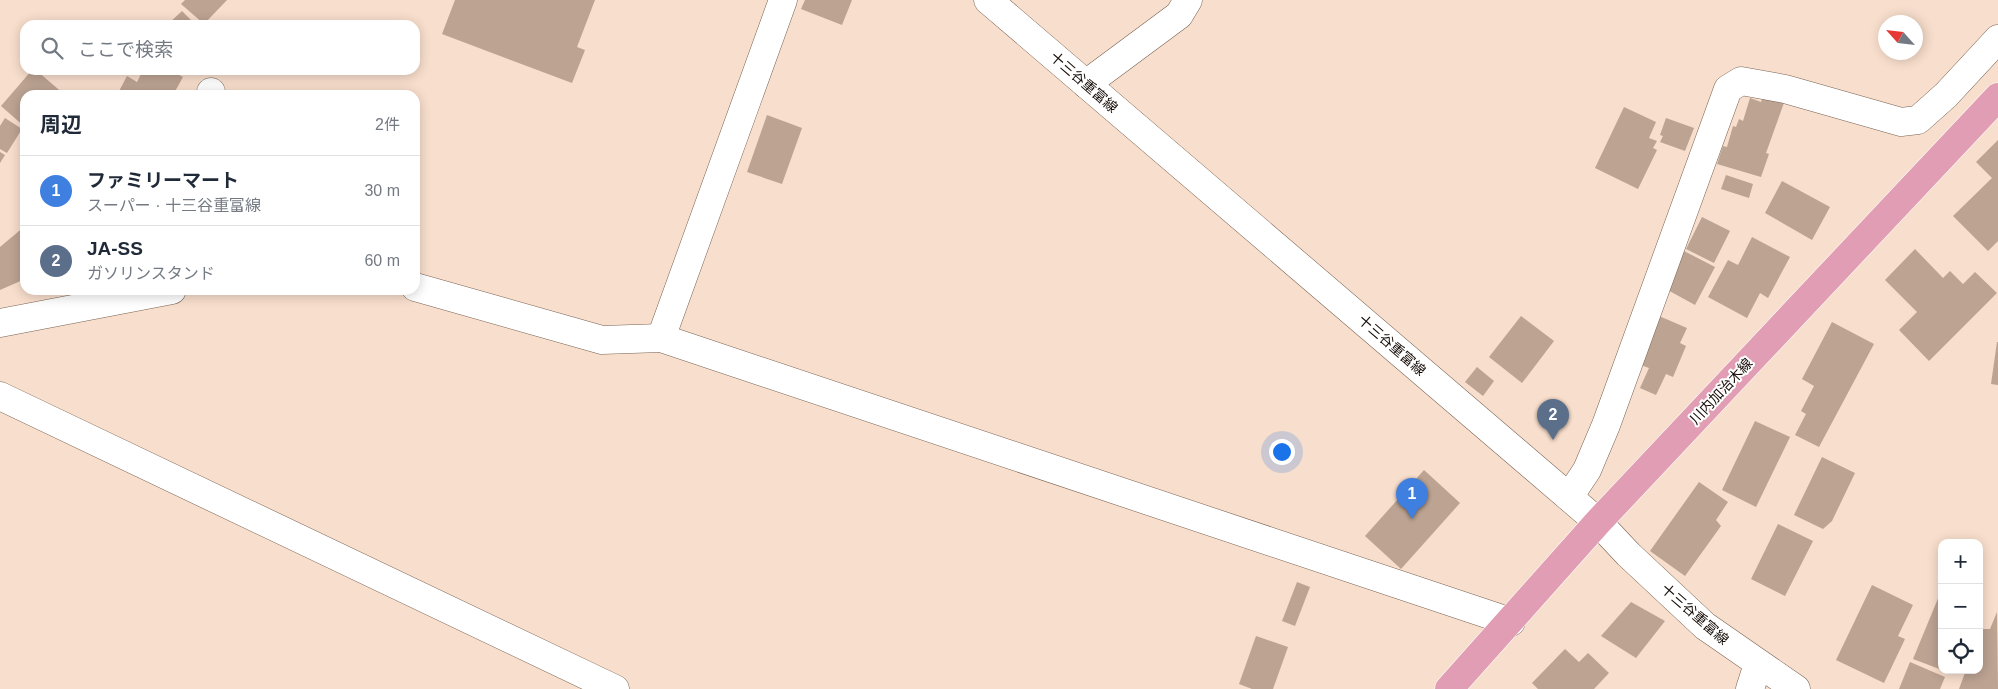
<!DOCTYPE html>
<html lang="ja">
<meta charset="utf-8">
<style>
:root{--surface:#fff;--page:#f2f2f3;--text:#1f2937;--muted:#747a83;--line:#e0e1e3;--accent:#2b4ebd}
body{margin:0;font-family:Arial,"Noto Sans JP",sans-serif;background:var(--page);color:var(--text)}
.controls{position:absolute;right:15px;bottom:15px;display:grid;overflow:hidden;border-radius:10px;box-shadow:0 2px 12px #0003}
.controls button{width:45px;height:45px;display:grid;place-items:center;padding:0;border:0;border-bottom:1px solid var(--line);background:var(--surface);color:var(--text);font:25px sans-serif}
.compass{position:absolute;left:1878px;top:15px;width:45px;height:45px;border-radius:50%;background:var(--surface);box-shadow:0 2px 12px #0003;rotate:297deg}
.you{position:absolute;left:1281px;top:451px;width:18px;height:18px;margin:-12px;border:4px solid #fff;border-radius:50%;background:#1a73e8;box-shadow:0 0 0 8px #1a73e833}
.badge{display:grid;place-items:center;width:32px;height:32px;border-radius:50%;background:var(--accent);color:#fff;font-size:16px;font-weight:700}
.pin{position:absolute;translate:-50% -41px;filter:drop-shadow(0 1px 2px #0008)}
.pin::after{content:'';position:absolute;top:26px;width:18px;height:15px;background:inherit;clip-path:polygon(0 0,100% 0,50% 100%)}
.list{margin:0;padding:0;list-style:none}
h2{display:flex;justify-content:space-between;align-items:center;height:65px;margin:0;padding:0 20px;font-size:21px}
h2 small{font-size:16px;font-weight:400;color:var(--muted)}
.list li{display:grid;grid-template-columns:32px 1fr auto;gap:15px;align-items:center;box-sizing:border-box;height:70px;padding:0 20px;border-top:1px solid var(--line)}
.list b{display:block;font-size:19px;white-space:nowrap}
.list p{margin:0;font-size:16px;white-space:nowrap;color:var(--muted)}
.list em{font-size:16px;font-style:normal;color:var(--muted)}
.icon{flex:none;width:28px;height:28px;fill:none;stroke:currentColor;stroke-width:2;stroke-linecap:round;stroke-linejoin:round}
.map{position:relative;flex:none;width:1998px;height:689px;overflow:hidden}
.search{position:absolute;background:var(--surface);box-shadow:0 2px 12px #0003;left:20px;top:20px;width:400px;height:55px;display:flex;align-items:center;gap:12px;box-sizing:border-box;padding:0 18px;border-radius:15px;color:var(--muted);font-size:19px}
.panel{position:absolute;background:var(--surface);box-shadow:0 2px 12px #0003;left:20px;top:90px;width:400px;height:205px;border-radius:15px}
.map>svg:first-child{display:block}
.building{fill:#bca392}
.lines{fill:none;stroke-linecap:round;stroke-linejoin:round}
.minor-casing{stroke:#796353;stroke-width:29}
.secondary-casing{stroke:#796353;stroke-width:29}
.primary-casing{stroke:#fff;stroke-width:29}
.minor{stroke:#fff;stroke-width:28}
.secondary{stroke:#fff;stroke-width:28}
.primary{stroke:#e09db3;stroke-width:28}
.labels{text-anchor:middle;stroke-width:4;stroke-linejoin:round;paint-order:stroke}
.street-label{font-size:14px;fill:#150c07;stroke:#fff}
</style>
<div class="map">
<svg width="1998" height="689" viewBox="0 0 1998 689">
<rect width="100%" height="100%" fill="#f8decc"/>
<g class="building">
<polygon points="185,0 227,0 204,24 181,4"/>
<polygon points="455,0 595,0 577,47 585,50 572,83 442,34"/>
<polygon points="805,0 852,0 842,25 801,9"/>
<polygon points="182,11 196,25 167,25"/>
<polygon points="32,70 36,70 65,95 25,95 25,127 1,106"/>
<polygon points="143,70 170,70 183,77 173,95 117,95 127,76 137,82"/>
<polygon points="1764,94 1785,100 1766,153 1769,154 1761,177 1717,164 1723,146 1727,147 1733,126 1736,127 1739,119 1743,121 1750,98 1761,102"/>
<polygon points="1624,107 1656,122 1649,138 1657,141 1653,148 1657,150 1638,189 1595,168"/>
<polygon points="767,115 802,128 782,184 747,172"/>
<polygon points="5,118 22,129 7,153 0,149 0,126"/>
<polygon points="1666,118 1694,128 1685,151 1660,142 1663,136 1660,135"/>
<polygon points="1998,140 1998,241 1988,251 1953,216 1992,178 1976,162"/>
<polygon points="0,152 5,155 0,163"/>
<polygon points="1726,175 1753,184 1749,198 1721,189"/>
<polygon points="1782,181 1830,207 1812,240 1765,213"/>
<polygon points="1702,217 1730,231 1714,263 1686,249"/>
<polygon points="25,226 25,279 0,290 0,247"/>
<polygon points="1752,237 1790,257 1768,298 1760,293 1747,318 1708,297 1728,260 1738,265"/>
<polygon points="1915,249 1943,278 1950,271 1963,284 1975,272 1997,293 1929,361 1899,330 1917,312 1885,280"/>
<polygon points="1684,251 1715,267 1695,305 1664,288"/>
<polygon points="1521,316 1554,341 1522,383 1489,357"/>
<polygon points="1659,316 1687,328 1680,343 1686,346 1673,377 1666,374 1656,395 1640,388 1649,368 1641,365"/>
<polygon points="1832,322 1874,344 1819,447 1795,435 1806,414 1801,411 1814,386 1802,379"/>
<polygon points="1997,342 1998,342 1998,385 1991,384"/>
<polygon points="1477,367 1494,381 1483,396 1465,382"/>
<polygon points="1755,421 1790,437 1756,507 1722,490"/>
<polygon points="1822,457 1855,473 1832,521 1823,529 1794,515"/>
<polygon points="1424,470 1460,503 1401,569 1365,536"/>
<polygon points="1699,482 1728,502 1716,520 1721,526 1685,576 1650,551"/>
<polygon points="1778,524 1813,541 1785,596 1751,579"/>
<polygon points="1297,582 1310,587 1295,626 1282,621"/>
<polygon points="1872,585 1913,605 1898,636 1905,639 1884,683 1836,660"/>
<polygon points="1939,596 1942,597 1942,670 1913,659"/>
<polygon points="1631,602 1665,621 1636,658 1601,636"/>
<polygon points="1997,612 1998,689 1959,689 1966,670 1979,670 1979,637 1982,629 1990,629"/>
<polygon points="1256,636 1288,647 1273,689 1252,689 1239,684"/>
<polygon points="1565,649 1579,662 1588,653 1609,673 1594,689 1538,689 1532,683"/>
<polygon points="1910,662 1945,677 1940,689 1899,689"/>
</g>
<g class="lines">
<defs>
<g id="minor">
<polyline points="1086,84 1179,15 1188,0"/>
<polyline points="211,95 211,92"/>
<polyline points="415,287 602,340 661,338 1511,622"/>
<polyline points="0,323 172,290"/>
<polyline points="661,338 783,0"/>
<polyline points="0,396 615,689"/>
<polyline points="1569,497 1587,470 1606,425 1728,89 1741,81 1785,89 1901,122 1918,120 1946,95 1998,39"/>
<polyline points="1750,689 1758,664"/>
</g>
<polyline id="secondary" points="988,0 1598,522 1628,554 1705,626 1796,689"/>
<polyline id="primary" points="1449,689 1598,522 1998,97"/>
</defs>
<use href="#minor" class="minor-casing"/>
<use href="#secondary" class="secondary-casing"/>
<use href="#primary" class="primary-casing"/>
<use href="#minor" class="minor"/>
<use href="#secondary" class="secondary"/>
<use href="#primary" class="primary"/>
</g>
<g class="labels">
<g class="street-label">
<text transform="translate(1084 82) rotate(41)" y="5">十三谷重富線</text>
<text transform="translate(1392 345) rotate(41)" y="5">十三谷重富線</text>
<text transform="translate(1721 391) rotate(-47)" y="5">川内加治木線</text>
<text transform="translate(1695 614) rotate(41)" y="5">十三谷重富線</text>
</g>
</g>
</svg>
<div class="controls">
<button>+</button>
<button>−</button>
<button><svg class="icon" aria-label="locate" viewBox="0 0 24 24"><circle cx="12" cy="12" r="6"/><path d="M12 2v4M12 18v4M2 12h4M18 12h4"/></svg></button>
</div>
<svg class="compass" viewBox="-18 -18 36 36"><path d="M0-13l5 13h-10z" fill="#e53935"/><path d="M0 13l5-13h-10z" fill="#747a83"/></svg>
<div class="you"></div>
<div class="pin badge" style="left:1412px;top:519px;background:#3f7fe0">1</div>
<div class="pin badge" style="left:1553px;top:440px;background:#5c6f8a">2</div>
<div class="search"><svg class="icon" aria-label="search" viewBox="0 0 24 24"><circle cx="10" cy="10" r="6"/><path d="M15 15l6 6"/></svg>ここで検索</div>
<section class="panel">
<h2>周辺<small>2件</small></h2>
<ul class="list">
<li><span class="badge" style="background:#3f7fe0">1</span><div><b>ファミリーマート</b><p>スーパー · 十三谷重富線</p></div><em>30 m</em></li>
<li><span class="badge" style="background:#5c6f8a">2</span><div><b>JA-SS</b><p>ガソリンスタンド</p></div><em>60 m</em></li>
</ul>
</section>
</div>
